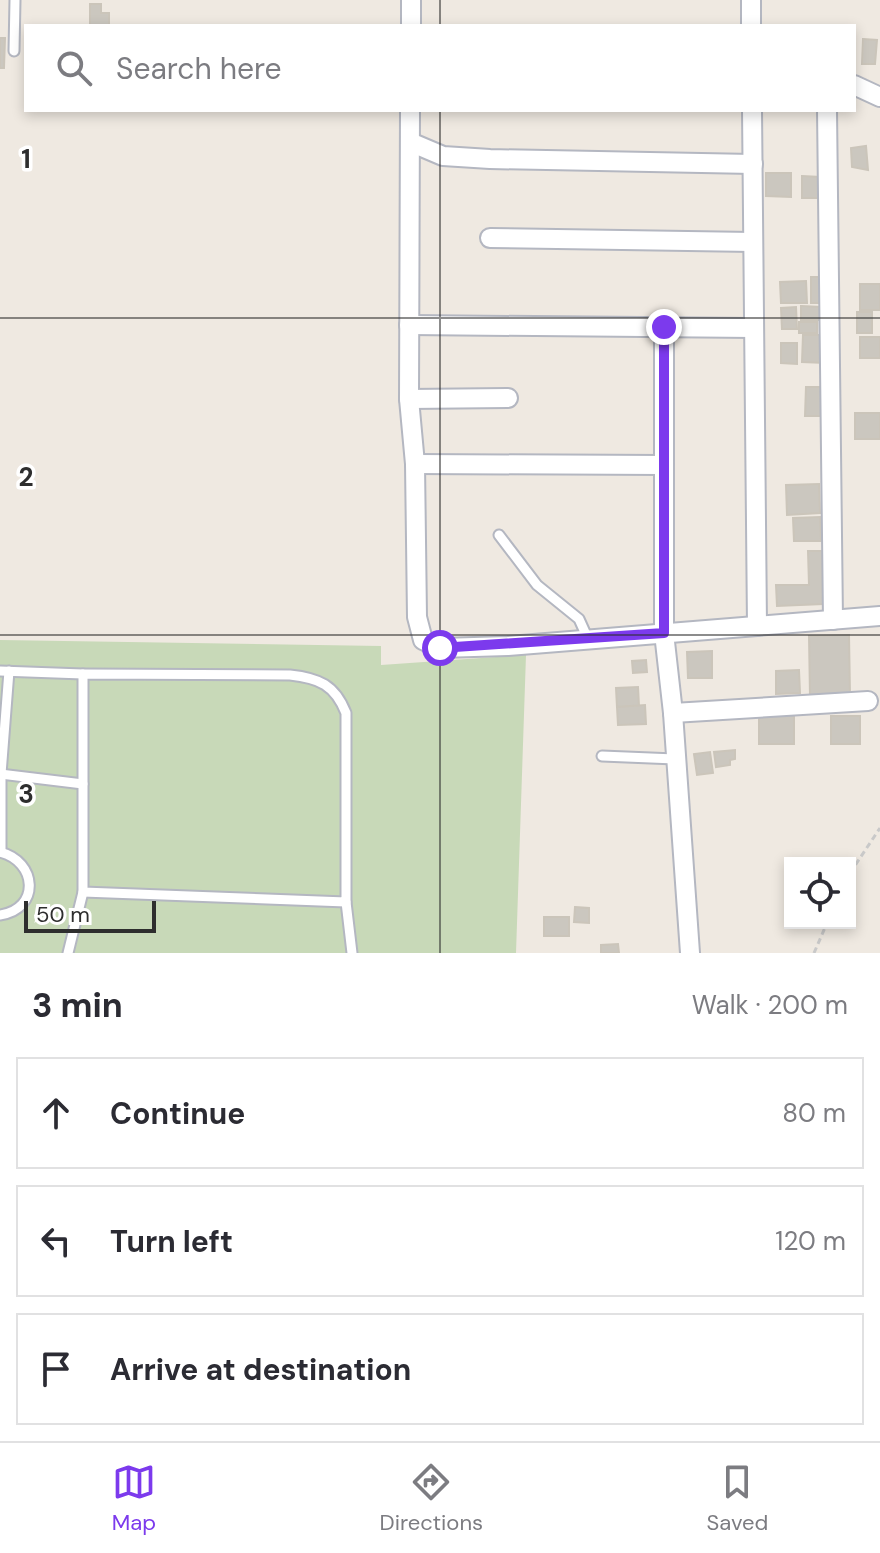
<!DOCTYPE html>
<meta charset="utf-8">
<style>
:root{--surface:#fff;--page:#f2f2f3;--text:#2b2b33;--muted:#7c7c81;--line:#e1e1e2;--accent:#7c3aed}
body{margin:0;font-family:"DM Sans",sans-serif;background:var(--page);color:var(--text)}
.controls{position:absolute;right:24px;bottom:24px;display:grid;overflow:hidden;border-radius:0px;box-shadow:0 4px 12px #0003}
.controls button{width:72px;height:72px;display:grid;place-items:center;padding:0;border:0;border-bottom:2px solid var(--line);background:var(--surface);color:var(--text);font:40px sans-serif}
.scale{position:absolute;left:24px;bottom:20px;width:132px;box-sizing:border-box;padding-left:8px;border:4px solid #2e2e2e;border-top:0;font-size:22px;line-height:28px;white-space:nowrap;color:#2e2e2e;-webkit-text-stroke:6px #fff;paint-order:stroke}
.stop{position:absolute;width:24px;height:24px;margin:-18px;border:6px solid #7c3aed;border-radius:50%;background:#fff}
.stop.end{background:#7c3aed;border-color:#fff;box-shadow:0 2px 8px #0008}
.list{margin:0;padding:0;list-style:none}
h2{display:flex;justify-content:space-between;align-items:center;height:104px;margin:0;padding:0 32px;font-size:34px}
h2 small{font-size:26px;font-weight:400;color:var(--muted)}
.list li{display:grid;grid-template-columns:52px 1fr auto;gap:24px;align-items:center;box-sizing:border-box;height:112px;margin:0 16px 16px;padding:0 16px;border:2px solid var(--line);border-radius:0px}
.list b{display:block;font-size:30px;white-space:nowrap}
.list em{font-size:26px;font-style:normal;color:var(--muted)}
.icon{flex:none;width:44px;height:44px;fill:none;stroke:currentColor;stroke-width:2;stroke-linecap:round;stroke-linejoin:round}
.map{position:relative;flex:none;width:880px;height:953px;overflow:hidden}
.search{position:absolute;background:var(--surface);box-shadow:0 4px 12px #0003;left:24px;right:24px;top:24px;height:88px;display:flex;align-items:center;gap:20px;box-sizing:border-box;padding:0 28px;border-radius:0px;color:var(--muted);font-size:30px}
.sheet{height:488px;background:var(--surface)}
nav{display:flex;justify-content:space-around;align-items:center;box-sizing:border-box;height:112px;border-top:2px solid var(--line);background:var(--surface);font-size:22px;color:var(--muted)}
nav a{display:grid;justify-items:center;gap:4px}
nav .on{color:var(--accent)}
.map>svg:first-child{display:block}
.cemetery{fill:#c8d9b8}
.building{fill:#cbc7bf;stroke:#cbc5ba;stroke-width:2}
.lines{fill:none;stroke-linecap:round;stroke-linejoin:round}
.lane-casing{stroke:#b4b7c1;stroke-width:13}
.street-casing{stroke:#b4b7c1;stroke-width:22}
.path{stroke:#c9c9c9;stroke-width:3;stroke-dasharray:6 4;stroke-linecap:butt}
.lane{stroke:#fff;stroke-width:9}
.street{stroke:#fff;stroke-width:18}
.route{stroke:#7c3aed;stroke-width:10}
.grid{fill:none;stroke:#2e2e2e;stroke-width:2;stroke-opacity:0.55}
.grid-label{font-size:26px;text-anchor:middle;font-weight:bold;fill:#2e2e2e;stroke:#fff;stroke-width:7;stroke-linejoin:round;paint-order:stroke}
</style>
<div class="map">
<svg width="880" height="953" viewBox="0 0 880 953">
<rect width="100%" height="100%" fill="#efe9e1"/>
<polygon class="cemetery" points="0,640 381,646 381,665 526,655 516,953 0,953"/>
<g class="building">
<polygon points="90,4 101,4 101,13 109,13 109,26 90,26"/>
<polygon points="0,38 5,38 4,68 0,68"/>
<polygon points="863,39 877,40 875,64 862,64"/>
<polygon points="866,146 868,170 852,167 851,148"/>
<polygon points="766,173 791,173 791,197 766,196"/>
<polygon points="802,176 820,177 819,198 802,198"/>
<rect x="811" y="277" width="15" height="26"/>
<polygon points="806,281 807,303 781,303 780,282"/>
<rect x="860" y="284" width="20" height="26"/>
<polygon points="801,306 821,307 821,320 801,320"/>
<polygon points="796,307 797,329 782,329 781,308"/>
<rect x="857" y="312" width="15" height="21"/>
<rect x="799" y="322" width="18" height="11"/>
<polygon points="803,335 827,335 826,363 802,362"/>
<rect x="860" y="337" width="20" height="21"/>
<polygon points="781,343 797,343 797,364 781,363"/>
<polygon points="806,387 826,387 825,416 805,416"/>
<rect x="855" y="413" width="25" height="26"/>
<polygon points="819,484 820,513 787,515 786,485"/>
<polygon points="820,517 821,541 794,541 793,518"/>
<polygon points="808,551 822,551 823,604 777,606 776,585 809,585"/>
<polygon points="849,635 850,696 810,696 809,636"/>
<polygon points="712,651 712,678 688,678 687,652"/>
<polygon points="646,660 647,672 633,673 632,661"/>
<polygon points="799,670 800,693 776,694 776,671"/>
<polygon points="638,687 639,706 617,707 616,688"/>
<polygon points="645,705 646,724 618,725 617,707"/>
<polygon points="794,714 794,744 759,744 759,715"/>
<rect x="831" y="716" width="29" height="28"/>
<polygon points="735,750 735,759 730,760 730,765 716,767 714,752"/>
<polygon points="710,752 713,773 697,775 694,754"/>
<polygon points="575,907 589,908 589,923 574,922"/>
<rect x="544" y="917" width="25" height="19"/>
<polygon points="618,944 619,953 601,953 601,945"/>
</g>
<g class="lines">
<defs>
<g id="lane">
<polyline points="14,51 15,0"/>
<polyline points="499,535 537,585 579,619 588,639"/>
<polyline points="0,671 83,674"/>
<path d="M83,674L290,675C319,678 335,685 346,713V902L83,892Z"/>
<polyline points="602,756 675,759"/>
<polyline points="0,774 83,784"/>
<path d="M0,852C37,861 41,909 0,915"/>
<polyline points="1,852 1,774 9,671"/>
<polyline points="346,902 352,953"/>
<polyline points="68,953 83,892"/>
</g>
<g id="street">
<polyline points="751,0 751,26"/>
<polyline points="411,26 411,0"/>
<polyline points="854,85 880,97"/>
<polyline points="410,110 409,399 415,464 417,617 423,640 440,648 508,646 880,616"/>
<polyline points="752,110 757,626"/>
<polyline points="827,110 833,620"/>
<polyline points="410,142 443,156 490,159 753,164"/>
<polyline points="490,238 753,242"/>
<polyline points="409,325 754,328"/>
<polyline points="664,327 664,633 673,713 690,953"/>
<polyline points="409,399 508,398"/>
<polyline points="415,464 664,465"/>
<polyline points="673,713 868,701"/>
</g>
</defs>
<use href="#lane" class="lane-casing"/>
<use href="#street" class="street-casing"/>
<g class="path">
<polyline points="850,873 880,828"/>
<polyline points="814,953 827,923"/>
</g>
<use href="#lane" class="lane"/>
<use href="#street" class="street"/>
</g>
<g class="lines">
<polyline class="route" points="440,648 664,633 664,327"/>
</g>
<path class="grid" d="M440,0V26M440,110V953M0,318H880M0,635H880"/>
<g class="grid-label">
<text x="26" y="168">1</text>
<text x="26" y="486">2</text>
<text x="26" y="803">3</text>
</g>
</svg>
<div class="controls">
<button><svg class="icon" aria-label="locate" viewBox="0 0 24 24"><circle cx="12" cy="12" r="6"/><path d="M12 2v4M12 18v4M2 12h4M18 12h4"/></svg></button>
</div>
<div class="scale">50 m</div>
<div class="stop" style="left:440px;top:648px"></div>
<div class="stop end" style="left:664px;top:327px"></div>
<div class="search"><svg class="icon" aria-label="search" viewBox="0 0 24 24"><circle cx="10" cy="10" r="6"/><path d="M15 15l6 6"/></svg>Search here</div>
</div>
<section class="sheet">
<h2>3 min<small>Walk · 200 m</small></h2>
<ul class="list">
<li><svg class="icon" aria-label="ahead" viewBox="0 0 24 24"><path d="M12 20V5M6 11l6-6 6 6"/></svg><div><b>Continue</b></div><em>80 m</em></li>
<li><svg class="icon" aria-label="left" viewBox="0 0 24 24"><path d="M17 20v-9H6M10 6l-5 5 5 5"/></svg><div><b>Turn left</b></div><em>120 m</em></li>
<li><svg class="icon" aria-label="arrive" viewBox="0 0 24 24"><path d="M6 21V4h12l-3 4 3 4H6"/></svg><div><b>Arrive at destination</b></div></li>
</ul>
</section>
<nav>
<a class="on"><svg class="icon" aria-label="map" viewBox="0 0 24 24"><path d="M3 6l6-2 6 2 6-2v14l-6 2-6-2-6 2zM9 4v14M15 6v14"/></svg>Map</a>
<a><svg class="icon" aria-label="directions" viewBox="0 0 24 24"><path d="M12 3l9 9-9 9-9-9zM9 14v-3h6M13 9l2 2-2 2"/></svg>Directions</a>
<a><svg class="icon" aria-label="saved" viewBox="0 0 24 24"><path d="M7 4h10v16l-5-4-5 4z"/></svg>Saved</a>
</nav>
